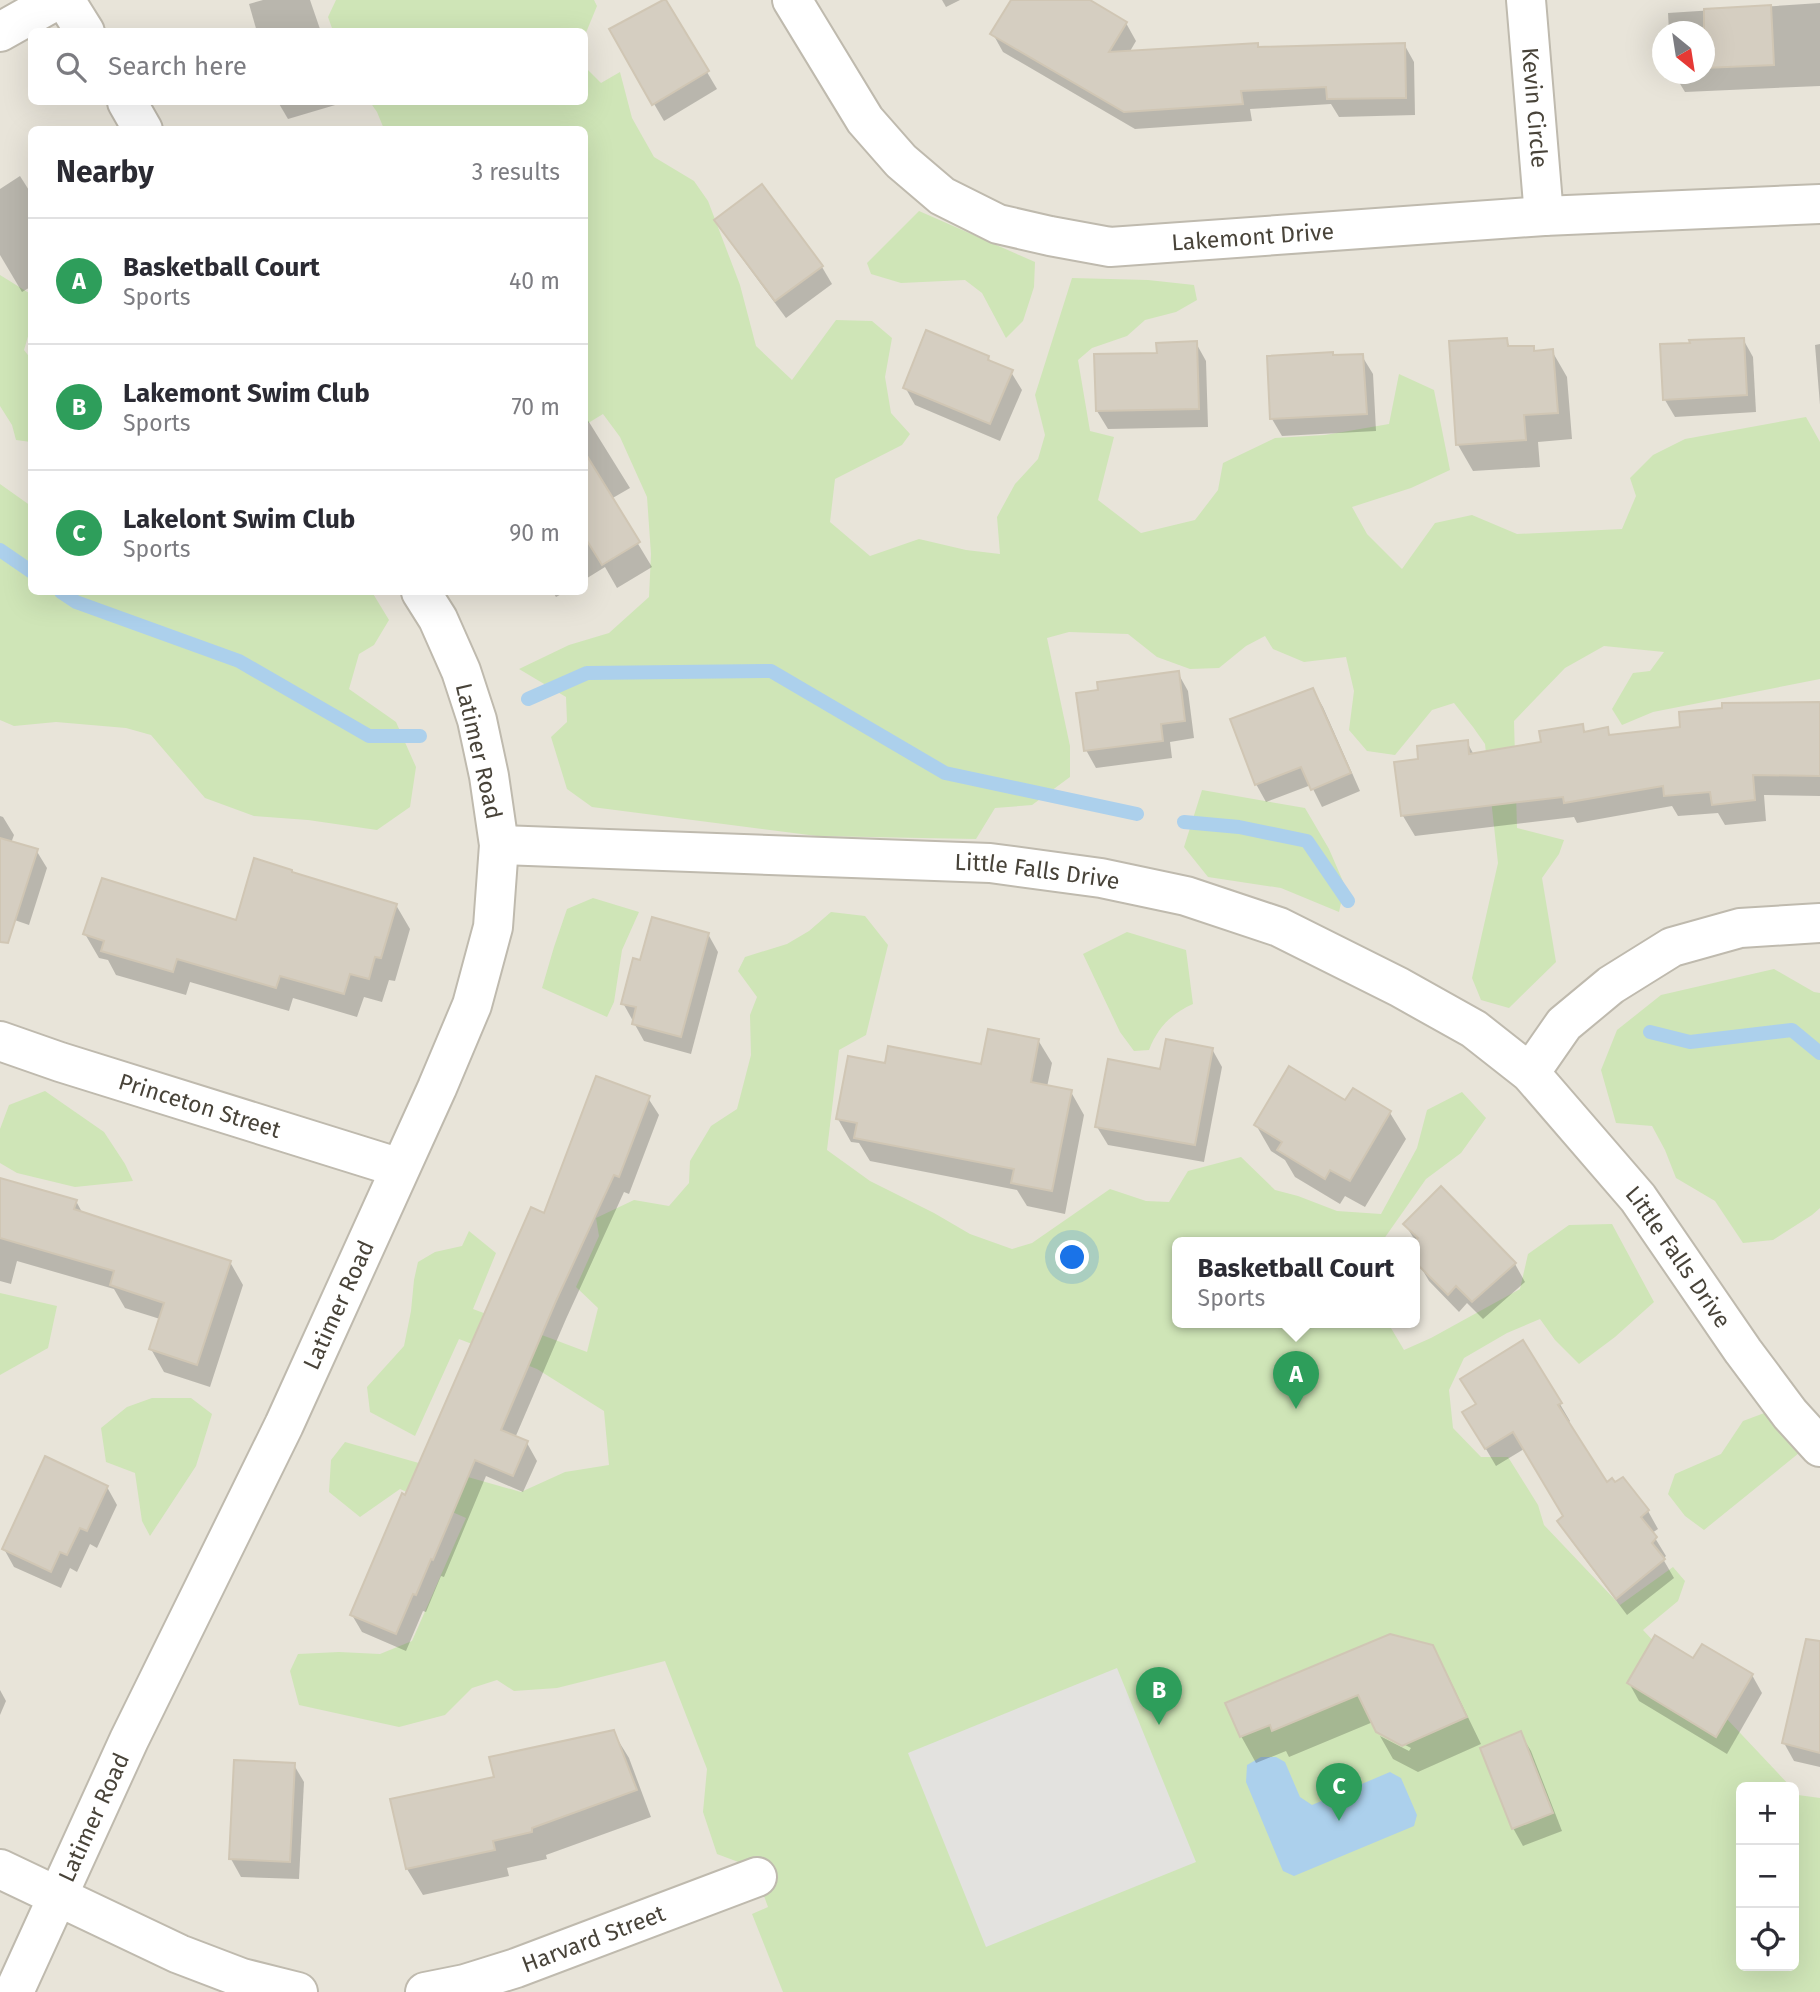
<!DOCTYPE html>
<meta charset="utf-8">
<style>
:root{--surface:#fff;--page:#f7f7f7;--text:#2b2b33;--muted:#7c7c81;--line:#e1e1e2;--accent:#ea580c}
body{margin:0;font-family:"Fira Sans",sans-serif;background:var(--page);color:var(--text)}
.controls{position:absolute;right:21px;bottom:21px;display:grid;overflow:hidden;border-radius:10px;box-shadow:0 7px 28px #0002}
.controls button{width:63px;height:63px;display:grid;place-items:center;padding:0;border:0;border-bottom:2px solid var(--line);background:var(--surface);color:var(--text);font:35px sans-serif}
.compass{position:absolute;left:1652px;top:21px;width:63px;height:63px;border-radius:50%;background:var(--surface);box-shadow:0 7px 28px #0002;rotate:150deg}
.you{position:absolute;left:1073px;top:1258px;width:24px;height:24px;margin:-18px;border:5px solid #fff;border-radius:50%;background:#1a73e8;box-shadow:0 0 0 10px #1a73e833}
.badge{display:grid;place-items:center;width:46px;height:46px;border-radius:50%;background:var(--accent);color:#fff;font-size:23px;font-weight:700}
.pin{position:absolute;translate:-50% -58px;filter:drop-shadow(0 2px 4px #0008)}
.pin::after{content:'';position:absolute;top:37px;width:24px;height:21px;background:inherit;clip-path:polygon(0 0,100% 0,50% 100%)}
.popup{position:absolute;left:1172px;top:1237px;width:248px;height:91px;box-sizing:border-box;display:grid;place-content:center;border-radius:10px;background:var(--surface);filter:drop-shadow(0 2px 5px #0005);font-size:23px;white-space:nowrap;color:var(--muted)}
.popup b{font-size:26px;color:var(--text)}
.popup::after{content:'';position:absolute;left:50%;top:100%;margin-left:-14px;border:14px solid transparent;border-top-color:var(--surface)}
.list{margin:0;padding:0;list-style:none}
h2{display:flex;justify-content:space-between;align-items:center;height:91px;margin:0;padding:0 28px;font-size:30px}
h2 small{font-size:23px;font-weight:400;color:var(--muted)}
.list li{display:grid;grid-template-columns:46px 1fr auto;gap:21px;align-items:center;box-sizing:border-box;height:126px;padding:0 28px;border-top:2px solid var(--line)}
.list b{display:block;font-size:26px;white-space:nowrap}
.list p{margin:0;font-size:23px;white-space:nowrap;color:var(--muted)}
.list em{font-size:23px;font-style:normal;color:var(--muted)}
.icon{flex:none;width:38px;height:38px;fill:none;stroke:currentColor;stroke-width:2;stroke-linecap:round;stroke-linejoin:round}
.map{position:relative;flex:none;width:1820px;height:1992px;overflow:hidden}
.search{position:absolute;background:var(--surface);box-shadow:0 7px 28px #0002;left:28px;top:28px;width:560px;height:77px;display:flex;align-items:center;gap:18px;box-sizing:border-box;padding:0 24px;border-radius:10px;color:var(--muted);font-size:26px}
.panel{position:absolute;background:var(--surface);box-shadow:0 7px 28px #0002;left:28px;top:126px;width:560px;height:469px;border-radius:10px}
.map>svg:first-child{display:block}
.residential{fill:#e8e4d9;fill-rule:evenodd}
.green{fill:#cfe5b7}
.parking{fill:#e3e2df}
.water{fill:#acd0ec}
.shadow{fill:#0003}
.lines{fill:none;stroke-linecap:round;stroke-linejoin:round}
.stream{stroke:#acd0ec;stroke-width:14}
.building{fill:#d5cec1;stroke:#d0c6b4;stroke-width:2}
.street-casing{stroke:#bfbaae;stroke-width:42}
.street{stroke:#fff;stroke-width:38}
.labels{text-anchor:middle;stroke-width:6;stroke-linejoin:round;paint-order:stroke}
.street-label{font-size:23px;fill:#484339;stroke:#fff}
</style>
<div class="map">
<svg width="1820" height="1992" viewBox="0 0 1820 1992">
<rect width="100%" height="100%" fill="#f4f2eb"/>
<path class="residential" d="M0,0H1820V1853L1794,1858V1787H1741L1344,1323H1415V1243H1177L799,1992H0ZM32,32H584V102H32ZM1662,32H1704V74H1662ZM32,130H584V592H32Z"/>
<g class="green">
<polygon points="336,0 594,0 597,6 585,35 584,32 333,31 328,17"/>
<polygon points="585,67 601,83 620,72 632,118 654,157 694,181 708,201 740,285 756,346 792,380 836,320 872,321 892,338 885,377 891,413 910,434 902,445 835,479 830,522 870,556 919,539 966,550 1000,554 997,517 1015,484 1038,459 1045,435 1035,395 1072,278 1148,280 1194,285 1197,300 1176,312 1145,320 1127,336 1092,348 1078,360 1090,431 1114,437 1098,500 1141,533 1195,520 1218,490 1223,463 1275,438 1325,435 1389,424 1399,374 1434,390 1450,470 1411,488 1352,507 1367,534 1402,569 1435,523 1472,515 1517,534 1622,529 1636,496 1630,478 1653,455 1685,439 1806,417 1820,442 1820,679 1653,712 1622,725 1612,709 1633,673 1650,671 1664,652 1604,646 1565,668 1514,721 1517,828 1564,840 1559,854 1542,878 1556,962 1509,1008 1481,1000 1472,978 1498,863 1485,744 1473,727 1454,703 1432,710 1395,755 1367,751 1349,730 1354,691 1346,657 1304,662 1273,649 1265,636 1246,646 1219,668 1190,669 1157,657 1128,634 1069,632 1047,638 1070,746 1070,777 1032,805 995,808 976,839 817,836 592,807 567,789 551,737 567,722 566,697 519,669 569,645 609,633 649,597 651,554 647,497 620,437 603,414 585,425 584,130 384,129 377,112 370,102 584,102"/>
<polygon points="919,211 1035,262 1034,287 1023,321 1006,338 982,293 965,280 901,283 871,274 867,263"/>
<polygon points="0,275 29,293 31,326 24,350 31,359 31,442 16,440 12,425 0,406"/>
<polygon points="0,484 31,506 32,592 372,592 389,620 374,645 359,654 349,689 396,722 416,767 410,807 377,830 308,820 254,816 205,798 151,735 126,728 56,722 14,726 0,720"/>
<polygon points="1202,790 1305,808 1329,849 1345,886 1339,912 1281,888 1208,877 1184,847"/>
<polygon points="593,898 639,912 622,950 614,1002 607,1017 542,988 554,947 567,909"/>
<polygon points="831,912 865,916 888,945 866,1035 839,1050 827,1150 870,1181 934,1213 970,1234 1012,1249 1032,1243 1110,1189 1146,1201 1169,1202 1188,1171 1241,1157 1275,1190 1298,1196 1337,1211 1381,1214 1417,1148 1427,1110 1462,1092 1486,1118 1461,1153 1426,1179 1381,1243 1177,1243 1177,1323 1388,1323 1404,1350 1431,1338 1520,1289 1528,1254 1569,1225 1612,1224 1654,1302 1615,1337 1579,1364 1555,1340 1540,1319 1507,1333 1464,1358 1449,1390 1453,1428 1481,1457 1508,1457 1538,1505 1544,1525 1620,1605 1673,1567 1685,1581 1678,1601 1643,1630 1791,1787 1741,1787 1741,1966 1794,1966 1794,1790 1798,1795 1820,1798 1820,1992 783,1992 752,1914 768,1907 751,1860 741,1863 717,1854 703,1812 707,1769 665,1661 557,1688 514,1691 497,1680 472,1688 445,1715 399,1727 299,1705 290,1671 298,1654 339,1652 380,1654 412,1641 466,1518 400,1489 360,1517 329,1492 331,1460 345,1442 521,1492 565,1472 609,1465 604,1411 537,1369 459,1339 415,1436 370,1412 367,1387 404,1346 411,1311 414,1280 418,1262 435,1252 462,1246 469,1231 496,1253 473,1309 587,1352 598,1308 576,1287 599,1236 596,1218 634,1200 669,1206 689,1183 690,1161 711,1126 737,1109 751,1055 750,1015 757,997 738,971 745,957 787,944 809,931"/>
<path d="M1127,932L1186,950L1193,1004C1171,1014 1158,1027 1149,1050L1134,1051L1120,1032L1083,954Z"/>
<polygon points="1774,969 1814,992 1820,993 1820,1208 1812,1215 1773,1240 1743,1243 1715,1201 1676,1178 1665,1150 1652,1126 1616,1123 1601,1070 1617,1030 1661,995"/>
<polygon points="45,1091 104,1132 125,1164 133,1181 75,1187 17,1173 0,1163 0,1129 9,1105"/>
<polygon points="0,1293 57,1306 48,1348 0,1375"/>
<polygon points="152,1398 191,1398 212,1414 196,1466 150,1536 142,1521 135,1473 106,1462 101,1428 127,1407"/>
<polygon points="1767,1412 1799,1453 1704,1530 1685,1516 1668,1494 1675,1474 1721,1454 1743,1421"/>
</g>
<polygon class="parking" points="1117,1668 1196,1862 986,1947 908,1753"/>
<polygon class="water" points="1261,1757 1276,1757 1285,1762 1300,1797 1312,1805 1390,1772 1401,1778 1417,1815 1414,1826 1294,1876 1283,1871 1246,1782 1247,1765"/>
<g class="shadow">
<polygon points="263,0 310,0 321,32 257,32 249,4"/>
<polygon points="942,0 960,0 946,7"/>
<polygon points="1013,0 1086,0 1126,23 1136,41 1129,53 1404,44 1414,62 1415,115 1339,117 1331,104 1250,109 1252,121 1135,129 1003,52 993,34"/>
<polygon points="665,1 717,89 664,121 611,30"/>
<polygon points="1820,3 1820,86 1685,92 1674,74 1704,74 1704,32 1669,32 1668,13"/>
<polygon points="278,102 342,102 342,103 288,119"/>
<polygon points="20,176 32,195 32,286 22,292 0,255 0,189"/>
<polygon points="717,221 822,267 832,284 786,318 727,238"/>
<polygon points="1743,339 1753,357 1756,412 1675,417 1665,400"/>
<polygon points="1506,340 1511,348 1533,347 1535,352 1552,351 1567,377 1572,439 1538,442 1540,467 1473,471 1458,445"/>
<polygon points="1196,343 1206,361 1208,427 1108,429 1097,411 1096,356 1158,354"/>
<polygon points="1820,344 1820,405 1815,345"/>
<polygon points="1332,354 1334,357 1362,356 1373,374 1376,431 1282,436 1272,419"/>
<polygon points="988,357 991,363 1011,372 1022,390 1000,441 915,405 905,387"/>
<polygon points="584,414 630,488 611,499 652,567 617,588 605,567 584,580"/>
<polygon points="553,592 565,592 556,597"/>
<polygon points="1178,673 1188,691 1194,738 1170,742 1172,758 1096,768 1086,750 1100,691"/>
<polygon points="1313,690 1323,707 1360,791 1322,807 1311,785 1266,802 1256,784"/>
<polygon points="1820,704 1820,796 1764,795 1766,821 1725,825 1718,813 1678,816 1672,806 1577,823 1574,817 1415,836 1403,816 1396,763 1420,761 1467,742 1474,755 1543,744 1582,726 1586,733 1607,729 1611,737 1682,729"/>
<polygon points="0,816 3,817 14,835 11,843 36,850 47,868 29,925 0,915"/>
<polygon points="293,874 396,905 410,929 395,981 389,980 382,1002 364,997 357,1017 293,998 289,1011 190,982 186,995 116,975 108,960 99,958 85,934 237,923"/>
<polygon points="708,934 718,952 691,1054 644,1041 623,1003 641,962"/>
<polygon points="1038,1040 1052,1063 1047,1087 1071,1092 1084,1115 1065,1214 1027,1206 1017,1190 870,1161 859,1143 851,1142 838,1119 886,1065 982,1066"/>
<polygon points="1212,1049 1222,1067 1204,1162 1108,1145 1097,1127 1162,1071"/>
<polygon points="1353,1090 1390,1113 1406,1139 1365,1207 1345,1196 1340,1204 1295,1177 1285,1160 1271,1151 1256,1125 1346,1102"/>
<polygon points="648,1098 659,1115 629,1194 624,1192 566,1319 515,1438 527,1443 537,1461 523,1492 486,1476 444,1577 441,1576 426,1612 423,1611 406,1651 362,1632 352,1615 406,1497 545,1216"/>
<polygon points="0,1180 76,1201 83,1214 230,1262 243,1285 210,1387 164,1372 151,1349 160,1319 125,1308 114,1289 17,1261 11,1284 0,1281"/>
<polygon points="1441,1188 1515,1264 1525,1282 1483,1319 1467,1303 1459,1312 1429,1281 1419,1264 1415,1249 1416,1242 1405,1224"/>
<polygon points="1523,1342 1570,1421 1568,1423 1607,1484 1648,1511 1658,1529 1652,1533 1666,1556 1663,1559 1674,1578 1627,1615 1570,1539 1560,1521 1565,1517 1524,1449 1496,1466 1464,1412 1478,1405"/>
<polygon points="107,1487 117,1505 97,1548 90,1544 77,1572 70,1568 61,1588 14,1567 4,1549"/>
<polygon points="1432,1647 1447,1674 1481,1744 1418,1772 1393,1759 1380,1736 1409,1751 1411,1748 1378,1731 1373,1722 1289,1757 1286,1751 1256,1763 1241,1736"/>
<polygon points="1694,1660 1752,1675 1762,1693 1727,1754 1639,1701 1629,1683"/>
<polygon points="0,1690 6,1701 0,1715"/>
<polygon points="1820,1705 1820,1767 1794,1761 1784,1743"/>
<polygon points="613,1732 629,1758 651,1817 546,1855 547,1859 507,1868 509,1876 423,1895 407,1869 496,1778"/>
<polygon points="1520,1733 1531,1751 1562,1831 1523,1846 1513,1828"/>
<polygon points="294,1765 304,1782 299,1879 241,1877 231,1859"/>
</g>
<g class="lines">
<g class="stream">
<polyline points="0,550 32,572"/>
<polyline points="61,592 76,602 239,661 369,736 420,736"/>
<polyline points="528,699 587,673 771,671 945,773 1137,814"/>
<polyline points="1184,822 1239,827 1307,841 1348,901"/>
<polyline points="1650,1032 1690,1042 1792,1030 1820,1053"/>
</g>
</g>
<g class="building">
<polygon points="663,0 666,0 709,71 652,105 609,29"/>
<polygon points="1011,0 1090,0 1127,22 1109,52 1258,43 1258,47 1405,43 1406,98 1327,99 1326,87 1241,91 1243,104 1124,112 990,34"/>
<polygon points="1771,5 1774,65 1704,68 1704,9"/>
<polygon points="762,184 823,266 775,301 714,220"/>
<polygon points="926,330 989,356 988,360 1013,370 990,424 903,388"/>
<polygon points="1507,338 1508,346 1534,346 1534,351 1553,349 1558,413 1524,415 1526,440 1456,445 1449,341"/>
<polygon points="1744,338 1747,395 1663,400 1660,344 1690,343 1689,340"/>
<polygon points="1197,341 1199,409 1096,411 1094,354 1157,353 1156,343"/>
<polygon points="1333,352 1333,355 1363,354 1367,414 1270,419 1267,356"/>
<polygon points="584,451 640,542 602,565 584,536"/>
<polygon points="1179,671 1185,721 1161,724 1163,741 1084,751 1076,693 1098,690 1097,682"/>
<polygon points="1313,688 1351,773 1311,790 1301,767 1255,785 1230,719"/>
<polygon points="1820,702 1820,776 1753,775 1755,800 1712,805 1710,792 1664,796 1663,786 1564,803 1563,797 1401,816 1394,762 1418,759 1417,746 1468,740 1469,754 1541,742 1539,731 1583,724 1584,732 1608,727 1609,735 1680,727 1679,712 1722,708 1722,703"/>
<polygon points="0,838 38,849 8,943 0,942"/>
<polygon points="254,858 292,870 292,872 397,904 381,958 375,957 369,979 350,974 344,994 280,976 276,988 177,959 173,972 101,951 104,941 83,934 102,878 236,920"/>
<polygon points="652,917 709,933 681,1037 632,1024 636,1007 621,1004 633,958 640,960"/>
<polygon points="988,1029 1039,1039 1031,1082 1072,1090 1052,1191 1011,1183 1014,1169 854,1138 857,1123 836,1119 848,1056 885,1063 888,1046 981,1064"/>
<polygon points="1166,1039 1213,1048 1195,1145 1095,1127 1108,1059 1160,1069"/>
<polygon points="1289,1066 1345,1100 1353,1088 1391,1111 1350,1181 1330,1170 1325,1179 1277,1150 1282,1142 1254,1125"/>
<polygon points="596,1076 650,1096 619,1177 614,1175 556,1301 501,1430 528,1441 513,1476 475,1460 433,1560 431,1559 416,1595 413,1594 396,1634 350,1615 402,1493 405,1495 531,1207 544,1213"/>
<polygon points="0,1178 77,1200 74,1209 231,1261 197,1365 149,1349 164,1303 110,1285 114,1271 0,1238"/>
<polygon points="1441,1186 1516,1263 1472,1302 1456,1286 1448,1295 1415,1262 1415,1243 1413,1243 1418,1238 1403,1224"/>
<polygon points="1523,1340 1562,1403 1558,1405 1607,1482 1612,1478 1615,1482 1623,1477 1649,1510 1641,1517 1657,1537 1652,1543 1665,1559 1616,1599 1557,1521 1563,1516 1513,1432 1485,1449 1462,1412 1476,1404 1460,1379"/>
<polygon points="45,1456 108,1486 87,1531 80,1528 67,1555 60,1552 51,1572 2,1549"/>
<polygon points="1390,1634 1433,1645 1467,1717 1402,1746 1376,1732 1358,1695 1272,1731 1270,1725 1240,1737 1225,1703"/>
<polygon points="1655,1635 1693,1658 1702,1644 1753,1674 1716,1737 1627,1683"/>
<polygon points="1806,1639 1820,1641 1820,1753 1782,1743"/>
<polygon points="614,1730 637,1790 532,1828 532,1832 493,1841 495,1850 406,1869 390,1799 494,1777 489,1757"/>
<polygon points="1521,1731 1553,1813 1512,1829 1480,1748"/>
<polygon points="234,1760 295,1763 290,1862 229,1859"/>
</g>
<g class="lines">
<defs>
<g id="street">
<polyline points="65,0 85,32"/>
<path id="s1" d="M792,0L865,120L901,161L942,196L998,224L1050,236L1110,247L1544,216L1820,204"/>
<path id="s2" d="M1526,0L1544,216"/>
<polyline points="0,32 57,0"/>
<polyline points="127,102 143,130"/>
<path id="s3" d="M499,845L990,863L1101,878L1186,896L1279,927L1399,987L1474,1029L1530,1073L1638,1198L1743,1351L1790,1414L1820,1447"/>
<path id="s4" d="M0,1041L60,1062L400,1168"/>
<polyline points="1530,1073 1564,1024 1611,985 1672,947 1740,928 1820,923"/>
<polyline points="0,1869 179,1954 242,1978 298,1992"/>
<path id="s5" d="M14,1992L129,1740L284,1425L437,1088L472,1005L493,927L499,845L489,776L477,720L461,671L438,619L421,592"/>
<path id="s6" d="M425,1992L465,1984L516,1968L757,1877"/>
</g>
</defs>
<use href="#street" class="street-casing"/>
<use href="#street" class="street"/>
</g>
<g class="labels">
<g class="street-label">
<text dy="8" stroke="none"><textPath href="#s2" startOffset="108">Kevin Circle</textPath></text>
<text dy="8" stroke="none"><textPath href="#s1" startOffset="569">Lakemont Drive</textPath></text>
<text transform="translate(479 751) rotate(77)" y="8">Latimer Road</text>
<text dy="8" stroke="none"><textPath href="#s3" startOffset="539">Little Falls Drive</textPath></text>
<text dy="8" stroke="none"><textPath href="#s4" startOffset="210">Princeton Street</textPath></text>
<text dy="8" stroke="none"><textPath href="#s3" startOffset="1316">Little Falls Drive</textPath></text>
<text dy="8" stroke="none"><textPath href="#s5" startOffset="760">Latimer Road</textPath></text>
<text dy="8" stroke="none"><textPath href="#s5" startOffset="192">Latimer Road</textPath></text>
<text dy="8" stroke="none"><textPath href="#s6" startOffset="177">Harvard Street</textPath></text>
</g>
</g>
</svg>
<div class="controls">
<button>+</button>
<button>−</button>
<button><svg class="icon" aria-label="locate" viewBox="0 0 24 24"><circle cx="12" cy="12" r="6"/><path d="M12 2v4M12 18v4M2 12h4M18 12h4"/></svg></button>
</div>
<svg class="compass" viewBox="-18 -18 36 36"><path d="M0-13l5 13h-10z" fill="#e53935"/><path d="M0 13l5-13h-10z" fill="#7c7c81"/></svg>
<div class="you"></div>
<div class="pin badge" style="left:1296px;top:1409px;background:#2e9e5b">A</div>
<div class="popup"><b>Basketball Court</b>Sports</div>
<div class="pin badge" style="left:1159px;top:1725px;background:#2e9e5b">B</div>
<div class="pin badge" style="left:1339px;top:1821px;background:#2e9e5b">C</div>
<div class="search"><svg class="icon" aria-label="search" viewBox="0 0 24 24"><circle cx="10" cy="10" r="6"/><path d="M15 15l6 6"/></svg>Search here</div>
<section class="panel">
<h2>Nearby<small>3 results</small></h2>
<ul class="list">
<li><span class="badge" style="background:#2e9e5b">A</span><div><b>Basketball Court</b><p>Sports</p></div><em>40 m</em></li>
<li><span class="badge" style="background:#2e9e5b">B</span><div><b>Lakemont Swim Club</b><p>Sports</p></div><em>70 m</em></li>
<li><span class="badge" style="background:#2e9e5b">C</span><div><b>Lakelont Swim Club</b><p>Sports</p></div><em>90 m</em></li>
</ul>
</section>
</div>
